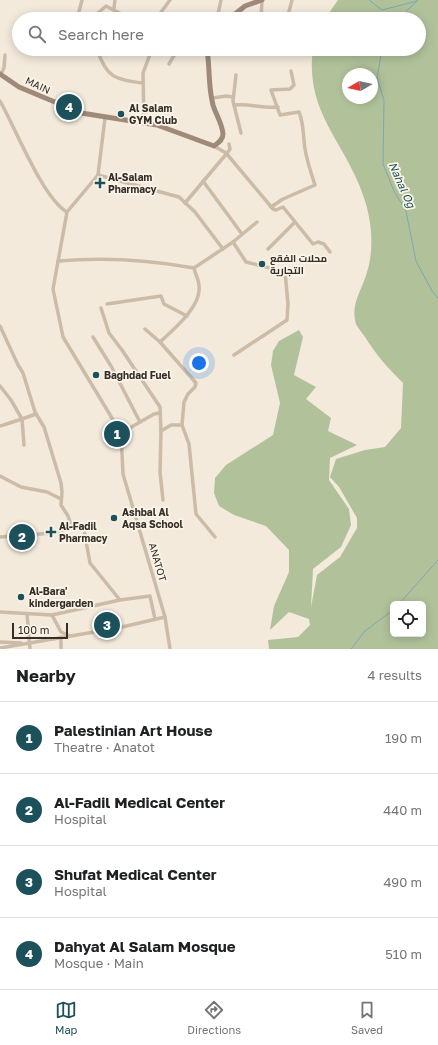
<!DOCTYPE html>
<meta charset="utf-8">
<style>
:root{--surface:#fff;--page:#f2f2f2;--text:#202124;--muted:#757577;--line:#e0e0e0;--accent:#1c505a}
body{margin:0;font-family:"Golos Text",Cairo,sans-serif;background:var(--page);color:var(--text)}
.controls{position:absolute;right:12px;bottom:12px;display:grid;overflow:hidden;border-radius:6px;box-shadow:0 2px 10px #0003}
.controls button{width:36px;height:36px;display:grid;place-items:center;padding:0;border:0;border-bottom:1px solid var(--line);background:var(--surface);color:var(--text);font:20px sans-serif}
.compass{position:absolute;left:342px;top:68px;width:36px;height:36px;border-radius:50%;background:var(--surface);box-shadow:0 2px 10px #0003;rotate:261deg}
.scale{position:absolute;left:12px;bottom:10px;width:56px;box-sizing:border-box;padding-left:4px;border:2px solid #372e28;border-top:0;font-size:11px;line-height:14px;white-space:nowrap;color:#372e28;-webkit-text-stroke:3px #faf4e8;paint-order:stroke}
.you{position:absolute;left:199px;top:363px;width:14px;height:14px;margin:-10px;border:3px solid #fff;border-radius:50%;background:#1a73e8;box-shadow:0 0 0 6px #1a73e833}
.badge{display:grid;place-items:center;width:26px;height:26px;border-radius:50%;background:var(--accent);color:#fff;font-size:13px;font-weight:700}
.pin{position:absolute;translate:-50% -50%;border:2px solid #fff;box-shadow:0 1px 4px #0006}
.list{margin:0;padding:0;list-style:none}
h2{display:flex;justify-content:space-between;align-items:center;height:52px;margin:0;padding:0 16px;font-size:17px}
h2 small{font-size:13px;font-weight:400;color:var(--muted)}
.list li{display:grid;grid-template-columns:26px 1fr auto;gap:12px;align-items:center;box-sizing:border-box;height:72px;padding:0 16px;border-top:1px solid var(--line)}
.list b{display:block;font-size:15px;white-space:nowrap}
.list p{margin:0;font-size:13px;white-space:nowrap;color:var(--muted)}
.list em{font-size:13px;font-style:normal;color:var(--muted)}
.icon{flex:none;width:22px;height:22px;fill:none;stroke:currentColor;stroke-width:2;stroke-linecap:round;stroke-linejoin:round}
.map{position:relative;flex:none;width:438px;height:649px;overflow:hidden}
.search{position:absolute;background:var(--surface);box-shadow:0 2px 10px #0003;left:12px;right:12px;top:12px;height:44px;display:flex;align-items:center;gap:10px;box-sizing:border-box;padding:0 14px;border-radius:22px;color:var(--muted);font-size:15px}
.sheet{height:340px;background:var(--surface)}
nav{display:flex;justify-content:space-around;align-items:center;box-sizing:border-box;height:56px;border-top:1px solid var(--line);background:var(--surface);font-size:11px;color:var(--muted)}
nav a{display:grid;justify-items:center;gap:2px}
nav .on{color:var(--accent)}
.map>svg:first-child{display:block}
.green{fill:#b1c29b;fill-rule:evenodd}
.lines{fill:none;stroke-linecap:round;stroke-linejoin:round}
.stream{stroke:#7aa9b0;stroke-width:1}
.street{stroke:#cbbba7;stroke-width:3.5}
.secondary{stroke:#9f8a79;stroke-width:5}
.poi-dot{fill:#1c505a;stroke:#faf4e8;stroke-width:1.5}
.labels{text-anchor:middle;stroke-width:3.5;stroke-linejoin:round;paint-order:stroke}
.street-label{font-size:10px;fill:#372e28;stroke:#faf4e8}
.poi-label{font-size:10px;font-weight:bold;fill:#372e28;stroke:#faf4e8;text-anchor:start}
.water-label{font-size:11px;font-style:italic;fill:#1c505a;stroke:#faf4e8}
</style>
<div class="map">
<svg width="438" height="649" viewBox="0 0 438 649">
<rect width="100%" height="100%" fill="#f3eadc"/>
<path class="green" d="M338,0H438V649H269L268,640L298,637L310,625L309,619L289,612L270,630L274,606L289,572V550L266,526L234,515L219,506L214,493L215,478L226,465L273,435L280,403L271,365L273,351L279,341L299,330L303,337L294,375L316,387L306,399L331,418L328,431L357,445L330,458L329,480L349,509L351,525L341,547L313,569L311,607L317,575L340,557L357,528V518L339,487L330,477L336,459L365,450L385,447L401,428L403,383C387,367 377,356 365,337C362,333 358,328 356,324C350,303 362,291 367,272C374,250 372,223 365,201C348,144 304,114 313,49H419V19H325ZM348,74H372V98H348ZM393,604H423V634H393Z"/>
<g class="lines">
<g class="stream">
<polyline points="369,0 382,10 417,1"/>
<polyline points="398,19 418,0"/>
<polyline points="382,49 377,78 384,100 383,164 394,191 406,211 416,261 432,291 438,298"/>
<polyline points="399,604 438,560"/>
<polyline points="351,649 365,631 393,610"/>
</g>
<g class="street">
<polyline points="114,8 115,0"/>
<polyline points="77,19 82,0"/>
<polyline points="84,19 97,14 106,6 131,19"/>
<polyline points="141,19 159,15 170,0"/>
<polyline points="217,19 221,0"/>
<polyline points="261,19 262,0"/>
<polyline points="287,19 292,0"/>
<path d="M97,49C106,77 115,80 143,83"/>
<polyline points="253,49 254,49"/>
<polyline points="169,64 178,49"/>
<polyline points="1,74 4,68 5,55"/>
<polyline points="236,75 233,101 241,133"/>
<polyline points="213,98 226,96 233,97"/>
<path d="M0,101C15,127 43,199 67,212L53,289L63,337L121,433L123,474L165,617L170,649"/>
<path d="M234,105C249,103 263,109 278,107"/>
<polyline points="144,123 143,73 152,49"/>
<polyline points="214,146 226,153 273,209 276,210 283,207 313,244 318,242 324,244 330,252"/>
<polyline points="98,175 179,197 195,212 223,249"/>
<polyline points="203,181 242,234"/>
<polyline points="185,203 228,152 230,149 229,144"/>
<path d="M271,207L283,199L315,185C311,173 307,161 305,149C303,136 304,124 299,112L280,115L271,90L290,89L294,85L291,71"/>
<polyline points="67,212 98,175 105,118"/>
<polyline points="233,242 246,262 285,272 288,304 287,320 234,355"/>
<polyline points="268,249 294,223"/>
<path d="M58,261C103,257 150,260 194,268"/>
<polyline points="107,304 161,296 164,304 187,316"/>
<polyline points="101,308 109,333 122,350 160,407 161,431 160,472 163,500"/>
<polyline points="0,326 18,365 23,373 35,412 44,427 61,483 62,492 61,505 68,516 72,528 52,533 0,537"/>
<polyline points="145,329 160,342 196,383 195,387 188,394 184,402 182,425 189,444 196,514 215,537"/>
<polyline points="93,337 111,366 140,422"/>
<path d="M160,342C173,330 202,306 199,286C199,280 195,274 194,268L233,242L257,222"/>
<polyline points="0,386 11,400 22,419 36,414"/>
<polyline points="0,426 22,419 24,445"/>
<polyline points="161,431 171,425 182,425"/>
<polyline points="121,433 154,414 160,413"/>
<polyline points="0,476 21,487 47,492 61,499"/>
<polyline points="72,528 80,527 84,530 90,563 120,600"/>
<polyline points="0,612 52,615 61,632 68,635"/>
<polyline points="27,614 30,649"/>
<polyline points="52,615 120,600 150,596 155,619"/>
<polyline points="61,637 61,649"/>
<polyline points="0,642 21,643"/>
<polyline points="0,648 118,628 165,617"/>
</g>
<g class="secondary">
<polyline points="229,19 245,6 262,0"/>
<path d="M0,74L19,87L81,113L157,125L214,146C218,143 223,140 223,134C222,123 216,115 213,105C208,86 210,68 207,49"/>
</g>
</g>
<g class="poi-dot">
<circle cx="121" cy="114" r="4"/>
<path d="M98 177h4v4h4v4h-4v4h-4v-4h-4v-4h4z"/>
<circle cx="262" cy="264" r="4"/>
<circle cx="96" cy="375" r="4"/>
<circle cx="114" cy="518" r="4"/>
<path d="M49 526h4v4h4v4h-4v4h-4v-4h-4v-4h4z"/>
<circle cx="21" cy="597" r="4"/>
</g>
<g class="labels">
<g class="street-label">
<text transform="translate(38 85) rotate(25)" y="4">MAIN</text>
<text transform="translate(158 562) rotate(74)" y="4">ANATOT</text>
</g>
<g class="poi-label">
<text x="129" y="112">Al Salam<tspan x="129" dy="12">GYM Club</tspan></text>
<text x="108" y="181">Al-Salam<tspan x="108" dy="12">Pharmacy</tspan></text>
<text x="270" y="262">محلات الفقع<tspan x="270" dy="12">التجارية</tspan></text>
<text x="104" y="379">Baghdad Fuel</text>
<text x="122" y="516">Ashbal Al<tspan x="122" dy="12">Aqsa School</tspan></text>
<text x="59" y="530">Al-Fadil<tspan x="59" dy="12">Pharmacy</tspan></text>
<text x="29" y="595">Al-Bara'<tspan x="29" dy="12">kindergarden</tspan></text>
</g>
<g class="water-label">
<text transform="translate(402 185) rotate(66)" y="4">Nahal Og</text>
</g>
</g>
</svg>
<div class="controls">
<button><svg class="icon" aria-label="locate" viewBox="0 0 24 24"><circle cx="12" cy="12" r="6"/><path d="M12 2v4M12 18v4M2 12h4M18 12h4"/></svg></button>
</div>
<svg class="compass" viewBox="-18 -18 36 36"><path d="M0-13l5 13h-10z" fill="#e53935"/><path d="M0 13l5-13h-10z" fill="#757577"/></svg>
<div class="scale">100 m</div>
<div class="you"></div>
<div class="pin badge" style="left:117px;top:434px">1</div>
<div class="pin badge" style="left:22px;top:537px">2</div>
<div class="pin badge" style="left:107px;top:625px">3</div>
<div class="pin badge" style="left:69px;top:107px">4</div>
<div class="search"><svg class="icon" aria-label="search" viewBox="0 0 24 24"><circle cx="10" cy="10" r="6"/><path d="M15 15l6 6"/></svg>Search here</div>
</div>
<section class="sheet">
<h2>Nearby<small>4 results</small></h2>
<ul class="list">
<li><span class="badge">1</span><div><b>Palestinian Art House</b><p>Theatre · Anatot</p></div><em>190 m</em></li>
<li><span class="badge">2</span><div><b>Al-Fadil Medical Center</b><p>Hospital</p></div><em>440 m</em></li>
<li><span class="badge">3</span><div><b>Shufat Medical Center</b><p>Hospital</p></div><em>490 m</em></li>
<li><span class="badge">4</span><div><b>Dahyat Al Salam Mosque</b><p>Mosque · Main</p></div><em>510 m</em></li>
</ul>
</section>
<nav>
<a class="on"><svg class="icon" aria-label="map" viewBox="0 0 24 24"><path d="M3 6l6-2 6 2 6-2v14l-6 2-6-2-6 2zM9 4v14M15 6v14"/></svg>Map</a>
<a><svg class="icon" aria-label="directions" viewBox="0 0 24 24"><path d="M12 3l9 9-9 9-9-9zM9 14v-3h6M13 9l2 2-2 2"/></svg>Directions</a>
<a><svg class="icon" aria-label="saved" viewBox="0 0 24 24"><path d="M7 4h10v16l-5-4-5 4z"/></svg>Saved</a>
</nav>
